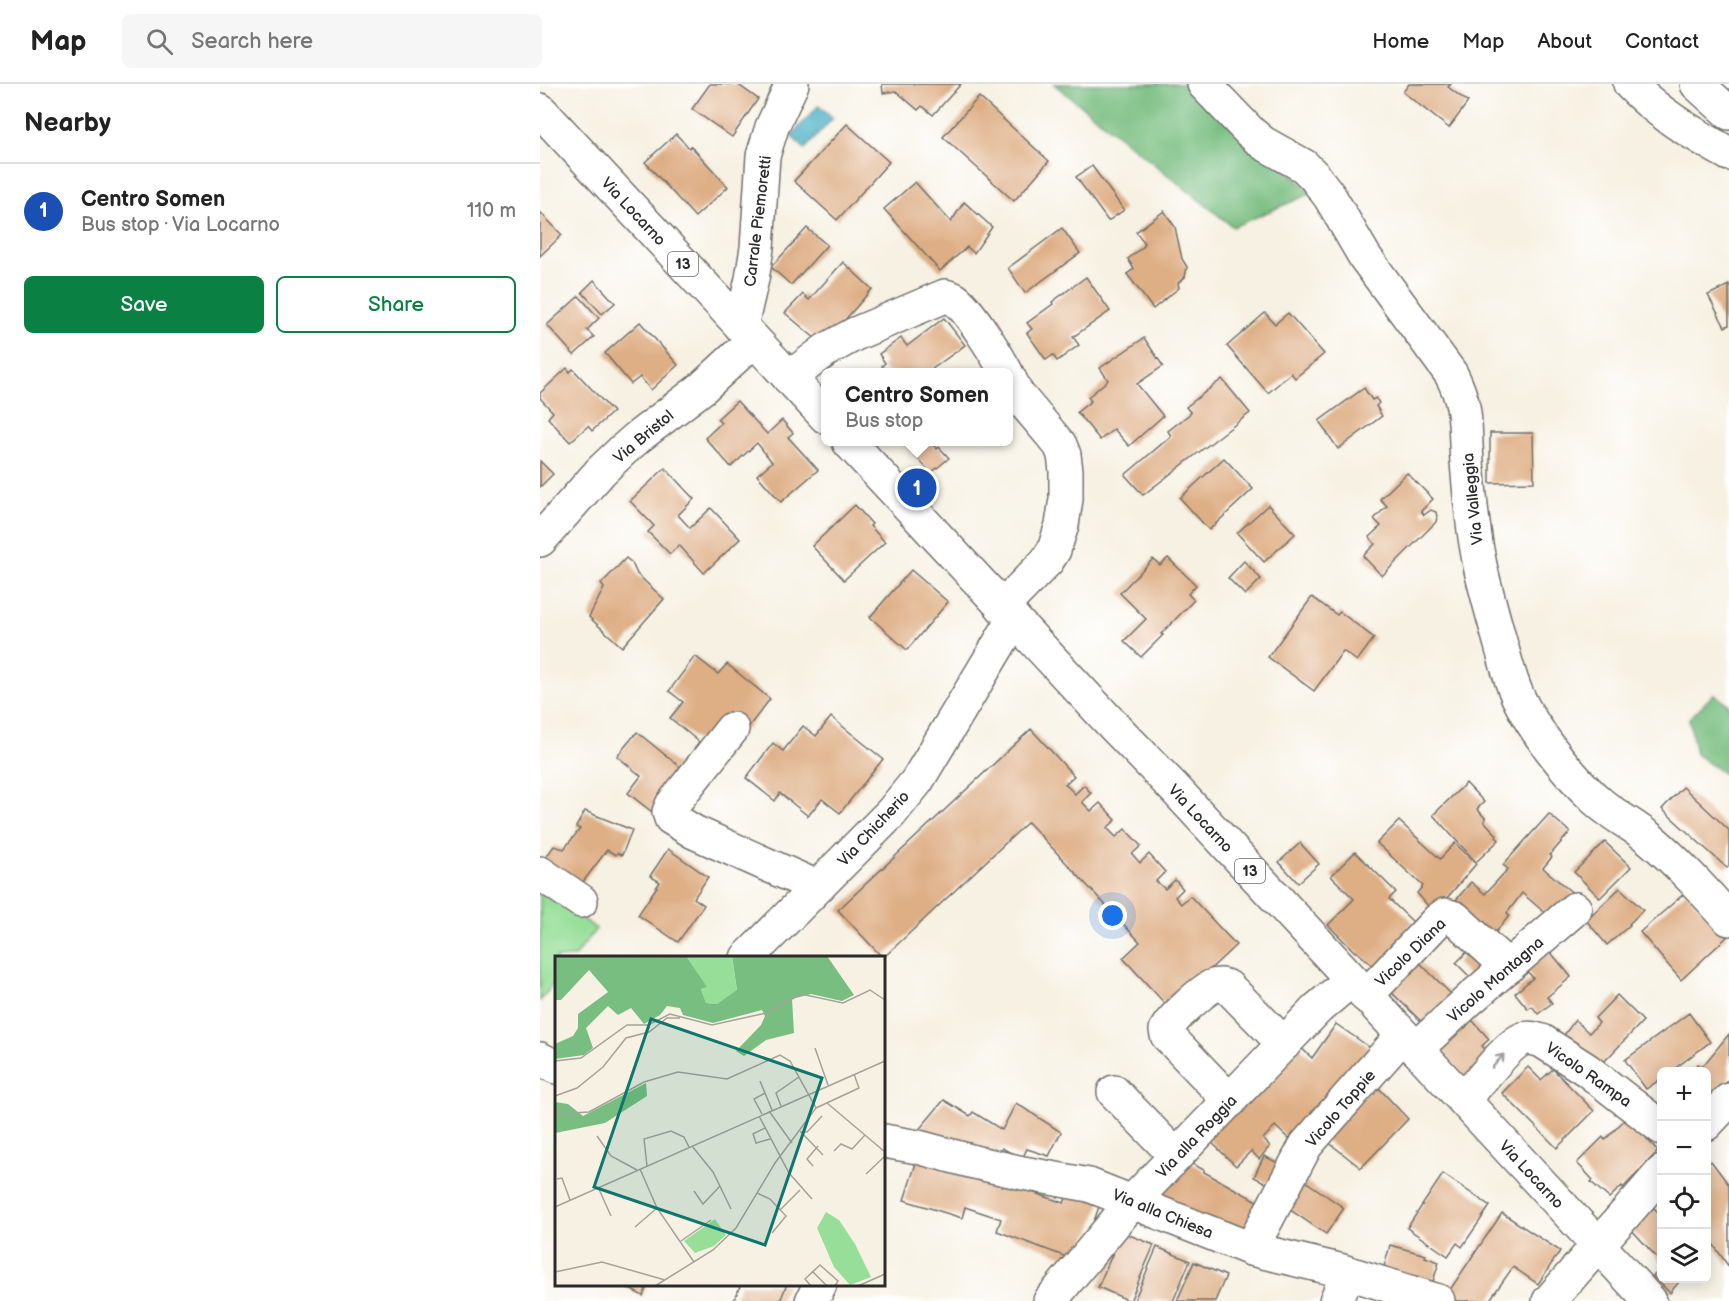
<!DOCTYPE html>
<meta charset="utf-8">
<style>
:root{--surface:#fff;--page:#f6f6f6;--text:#222;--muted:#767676;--line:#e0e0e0;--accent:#0b8043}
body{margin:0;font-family:"Balsamiq Sans",sans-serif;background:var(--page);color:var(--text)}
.controls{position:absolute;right:18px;bottom:18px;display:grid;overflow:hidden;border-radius:9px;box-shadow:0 3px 15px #0003}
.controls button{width:54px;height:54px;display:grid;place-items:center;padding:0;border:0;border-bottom:2px solid var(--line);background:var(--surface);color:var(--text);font:30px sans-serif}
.you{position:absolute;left:573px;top:832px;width:21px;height:21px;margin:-15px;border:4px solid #fff;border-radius:50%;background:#1a73e8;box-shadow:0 0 0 9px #1a73e833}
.badge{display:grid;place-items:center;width:39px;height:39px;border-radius:50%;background:var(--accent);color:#fff;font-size:20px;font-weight:700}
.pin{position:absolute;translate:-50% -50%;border:3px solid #fff;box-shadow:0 2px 6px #0006}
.popup{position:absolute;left:281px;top:284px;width:192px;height:78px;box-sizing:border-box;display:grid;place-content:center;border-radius:9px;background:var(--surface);filter:drop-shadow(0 2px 4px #0005);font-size:20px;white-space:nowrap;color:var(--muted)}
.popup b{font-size:22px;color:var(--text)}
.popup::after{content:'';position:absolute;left:50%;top:100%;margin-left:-12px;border:12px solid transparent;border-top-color:var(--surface)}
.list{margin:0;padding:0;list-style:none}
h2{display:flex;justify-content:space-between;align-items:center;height:78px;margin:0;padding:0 24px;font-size:26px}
h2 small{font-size:20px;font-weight:400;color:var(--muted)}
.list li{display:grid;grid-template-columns:39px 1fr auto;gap:18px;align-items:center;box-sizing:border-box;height:96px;padding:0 24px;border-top:2px solid var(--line)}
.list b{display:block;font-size:22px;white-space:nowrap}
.list p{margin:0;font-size:20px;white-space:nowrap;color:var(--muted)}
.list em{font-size:20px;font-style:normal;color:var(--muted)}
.actions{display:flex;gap:12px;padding:18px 24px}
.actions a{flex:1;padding:14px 0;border:2px solid var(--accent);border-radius:9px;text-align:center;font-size:21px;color:var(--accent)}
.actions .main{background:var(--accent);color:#fff}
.icon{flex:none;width:33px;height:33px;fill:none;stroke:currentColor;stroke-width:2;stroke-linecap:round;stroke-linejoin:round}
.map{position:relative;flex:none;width:1189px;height:1217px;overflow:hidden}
header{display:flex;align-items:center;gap:36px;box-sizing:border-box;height:84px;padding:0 30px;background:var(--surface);border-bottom:2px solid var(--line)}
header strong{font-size:28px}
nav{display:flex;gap:33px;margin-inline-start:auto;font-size:21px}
.search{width:420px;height:54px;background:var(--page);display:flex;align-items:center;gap:15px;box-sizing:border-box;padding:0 21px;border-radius:9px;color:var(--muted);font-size:22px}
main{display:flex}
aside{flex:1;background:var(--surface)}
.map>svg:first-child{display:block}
.green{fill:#97df99;stroke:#618562;stroke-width:1.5}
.forest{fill:#79be81;stroke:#527456;stroke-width:1.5}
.water{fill:#41abc1;stroke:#366b76;stroke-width:1.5}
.building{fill:#deae84}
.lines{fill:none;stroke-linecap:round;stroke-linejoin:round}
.minor-casing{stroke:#72706b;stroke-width:36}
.major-casing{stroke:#72706b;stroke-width:36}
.minor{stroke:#fff;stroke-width:33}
.major{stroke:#fff;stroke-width:33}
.oneway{stroke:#a0a0a0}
.labels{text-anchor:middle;stroke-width:4.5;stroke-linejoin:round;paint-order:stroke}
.shield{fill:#fff;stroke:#6b6b6b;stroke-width:1.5}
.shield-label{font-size:15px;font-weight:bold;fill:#2b2b2b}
.street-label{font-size:16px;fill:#2b2b2b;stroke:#fff}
.inset-road{fill:none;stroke:#a5a299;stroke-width:1.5}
.view{fill:#0f766e;fill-opacity:0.15;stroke:#0f766e;stroke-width:3}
.inset-edge{fill:none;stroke:#2b2b2b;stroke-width:3}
</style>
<header>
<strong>Map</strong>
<div class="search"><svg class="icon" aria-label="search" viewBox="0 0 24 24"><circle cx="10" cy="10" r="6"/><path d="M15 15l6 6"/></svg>Search here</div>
<nav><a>Home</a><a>Map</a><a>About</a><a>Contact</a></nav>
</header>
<main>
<aside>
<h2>Nearby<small></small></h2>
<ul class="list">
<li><span class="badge" style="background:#1a4fb4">1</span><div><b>Centro Somen</b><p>Bus stop · Via Locarno</p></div><em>110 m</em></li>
</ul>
<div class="actions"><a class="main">Save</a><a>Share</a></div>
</aside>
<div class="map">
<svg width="1189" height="1217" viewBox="0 0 1189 1217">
<rect width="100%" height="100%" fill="#fff"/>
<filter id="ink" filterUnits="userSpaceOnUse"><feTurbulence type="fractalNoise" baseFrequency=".0167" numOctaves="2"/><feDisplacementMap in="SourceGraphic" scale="12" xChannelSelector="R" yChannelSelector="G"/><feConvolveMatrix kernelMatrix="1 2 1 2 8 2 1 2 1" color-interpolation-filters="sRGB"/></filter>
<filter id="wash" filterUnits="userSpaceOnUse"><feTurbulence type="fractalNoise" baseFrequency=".008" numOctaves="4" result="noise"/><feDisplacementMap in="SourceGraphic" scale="24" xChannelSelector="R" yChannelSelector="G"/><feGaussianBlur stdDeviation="1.35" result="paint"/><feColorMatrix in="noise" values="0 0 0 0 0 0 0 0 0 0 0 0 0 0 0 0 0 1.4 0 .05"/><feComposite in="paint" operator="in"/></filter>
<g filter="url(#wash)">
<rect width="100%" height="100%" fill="#f6f1e2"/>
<polygon class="green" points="0,801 56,845 34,873 16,874 16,896 0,917"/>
<g class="forest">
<polygon points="514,0 652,0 772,109 693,143"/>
<polygon points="1174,610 1189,621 1189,693 1156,670 1149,635"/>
</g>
<polygon class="water" points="279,21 293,34 265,65 251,52"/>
<g id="blocks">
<g class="building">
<polygon points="170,0 197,0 218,15 192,53 152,25"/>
<polygon points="342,0 421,0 393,31 382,22 378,26 356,7 343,9"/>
<polygon points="869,0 911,0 908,3 928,18 909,44 863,8"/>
<polygon points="439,13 509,77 474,117 403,53"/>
<polygon points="307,40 349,78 297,136 254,97"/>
<polygon points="136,50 149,64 151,62 188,103 155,133 105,78"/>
<polygon points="552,82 584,126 568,137 536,93"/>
<polygon points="375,98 411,138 424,118 452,143 434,169 427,163 400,187 344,125"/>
<polygon points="624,127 635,143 642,175 647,183 645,193 638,199 639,204 613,225 587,190 594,185 588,175 604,162 604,158 596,148"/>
<polygon points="0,128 22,151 0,172"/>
<polygon points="267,144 287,161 251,201 231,183"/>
<polygon points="522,144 540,169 485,209 468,184"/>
<polygon points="303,178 332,205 283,261 245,229 263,210 269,216"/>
<polygon points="546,193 570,227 533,253 539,261 517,277 513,271 506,276 487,249 492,245 487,239 513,220 512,218"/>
<polygon points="54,196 75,219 62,230 42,208"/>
<polygon points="1189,201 1189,241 1185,243 1168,211"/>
<polygon points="39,212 59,234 47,246 54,253 34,271 7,241"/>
<polygon points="725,229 735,240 748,229 784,270 755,294 751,289 728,309 687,262"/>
<polygon points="404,234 425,261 388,288 347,288 342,282 345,279 339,270 361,254 367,262"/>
<polygon points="100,238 138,281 111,306 100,293 91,300 65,269"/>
<polygon points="604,254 623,282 597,300 623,332 589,362 574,345 560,356 537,328 551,317 548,313 568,296 560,284"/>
<polygon points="27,284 30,288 33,285 73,328 52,347 48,342 30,358 8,334 13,328 0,314 0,309"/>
<polygon points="682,295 710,329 603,411 585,391 631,352 628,347 651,329 646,323"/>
<polygon points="824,304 832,316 836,314 839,319 836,322 842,332 798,365 779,337"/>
<polygon points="197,317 227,350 242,336 253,349 248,353 278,386 241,418 217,391 232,378 217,359 191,383 165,354 181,339 177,335"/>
<polygon points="950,349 993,349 994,398 950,399"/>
<polygon points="362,358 390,358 397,365 399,363 409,374 391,389"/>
<polygon points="684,374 713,405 669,446 640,414"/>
<polygon points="0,377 13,390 0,403"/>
<polygon points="125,384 154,415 138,431 150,444 171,424 200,455 164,489 139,461 130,470 108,448 114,442 90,417"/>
<polygon points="867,389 893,415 881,427 884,431 891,426 896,428 897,433 896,438 842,492 823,472 835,460 829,453 841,442 834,435 847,422 840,415"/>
<polygon points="315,421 332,440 330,442 345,458 304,496 272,462"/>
<polygon points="728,421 755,450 724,478 697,449"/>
<polygon points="86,474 92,479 97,490 124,515 82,563 49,533 64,504 61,500"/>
<polygon points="628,474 656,501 648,510 654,516 621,550 623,551 601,573 584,557 606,535 580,509 613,475 620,481"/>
<polygon points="704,477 721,495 705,511 688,494"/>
<polygon points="371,486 408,518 367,566 330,533"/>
<polygon points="772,513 797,531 800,528 834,554 817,577 803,567 774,607 728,573"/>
<polygon points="155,572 178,590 187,580 230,615 207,645 164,662 130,634 143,618 129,607"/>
<polygon points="291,633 343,675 300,729 282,715 268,732 240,709 235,717 206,694 233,659 243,667 263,642 276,652"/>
<polygon points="491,645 534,692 525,700 535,710 544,701 551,709 542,718 551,727 560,719 576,736 567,744 576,753 585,745 601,762 592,770 600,779 609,770 625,788 616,797 625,805 635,796 643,805 635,813 641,820 650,812 696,861 629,924 583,874 600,858 488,738 343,874 298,826"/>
<polygon points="97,648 145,687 112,728 88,709 101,692 77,672"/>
<polygon points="926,699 944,718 937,725 946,735 944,737 957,751 956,753 959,756 936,778 893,731"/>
<polygon points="1143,703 1189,746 1189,782 1187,784 1122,725"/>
<polygon points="45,727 92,746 82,771 77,769 76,771 67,766 37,806 1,780 14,762 24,765 40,745 36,743"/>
<polygon points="1009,730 1030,748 1010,771 1012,773 1003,784 1035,811 1012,835 982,809 967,829 969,832 950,855 911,822 931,798 945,810 968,785 963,781"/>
<polygon points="859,737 900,775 915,759 936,780 894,829 877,809 883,802 837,759"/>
<polygon points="1065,758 1091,783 1060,814 1034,788"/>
<polygon points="760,759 779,780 758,799 739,778"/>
<polygon points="128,765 168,793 154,814 164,821 138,858 98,831 120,798 110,792"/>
<polygon points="815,768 856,808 849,815 873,838 864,847 869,851 842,890 816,867 815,868 788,841 814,815 791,792"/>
<polygon points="1080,804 1103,826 1089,840 1090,841 1067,861 1046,836"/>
<polygon points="1146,808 1187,853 1141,896 1100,848"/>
<polygon points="937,858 958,880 937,900 916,879"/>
<polygon points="1008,865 1031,893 1007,913 1012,919 998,930 992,922 988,925 975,909 993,894 985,884"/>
<polygon points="873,872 918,917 890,946 844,901"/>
<polygon points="1077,911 1103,937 1059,983 1019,958 1035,936 1049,949 1059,939 1055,934"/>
<polygon points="1149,929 1170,958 1130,988 1122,988 1122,994 1106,1005 1085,976"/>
<polygon points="917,936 925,944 932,936 949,955 942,962 954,975 930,998 893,959"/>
<polygon points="796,940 835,967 771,1028 774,1031 750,1056 735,1042 723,1055 730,1062 719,1075 711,1067 696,1082 666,1053 756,959 772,974"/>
<polygon points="1189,950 1189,995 1166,1027 1166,988 1152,988 1158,980 1162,983"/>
<polygon points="988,983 1001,996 1013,985 1054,1027 1017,1064 962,1009"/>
<polygon points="835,1000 868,1035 821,1084 783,1054"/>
<polygon points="404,1016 430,1032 433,1028 462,1046 476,1019 521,1048 509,1072 487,1065 482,1075 462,1064 454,1077 371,1055"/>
<polygon points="1087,1033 1109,1054 1107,1055 1118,1067 1083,1104 1082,1102 1069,1114 1051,1098 1053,1096 1037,1079 1063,1053 1065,1056"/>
<polygon points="379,1070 524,1119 532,1100 563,1111 550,1149 532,1175 457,1147 461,1135 425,1123 422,1134 364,1116"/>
<polygon points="724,1072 744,1082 734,1103 714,1093"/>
<polygon points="643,1075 664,1086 664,1088 726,1122 707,1159 615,1114"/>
<polygon points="1171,1077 1189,1101 1189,1183 1166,1150 1166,1080"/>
<polygon points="903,1090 950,1122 922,1163 917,1159 908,1172 867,1144"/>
<polygon points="761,1094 804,1124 786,1150 743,1121"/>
<polygon points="1113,1123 1122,1132 1122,1179 1090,1144"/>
<polygon points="962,1129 1020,1167 998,1200 973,1183 949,1217 917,1217 905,1213"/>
<polygon points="582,1148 614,1161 590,1217 558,1203"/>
<polygon points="850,1161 886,1171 885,1173 899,1178 891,1204 842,1190"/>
<polygon points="617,1163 650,1177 633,1217 594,1217"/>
<polygon points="654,1178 686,1192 675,1217 637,1217"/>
<polygon points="1122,1185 1122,1194 1142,1194 1130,1209 1113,1192"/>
<polygon points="80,1200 108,1200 103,1212"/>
<polygon points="201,1200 247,1200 240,1217 194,1217"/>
</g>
</g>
</g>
<g filter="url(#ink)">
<use href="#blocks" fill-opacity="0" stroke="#72706b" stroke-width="1.5"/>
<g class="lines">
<defs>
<g id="minor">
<path d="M664,0L710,48L723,59L764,82L775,93L790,113L825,173L911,290C929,325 924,341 927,378C930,414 933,450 941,486C947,511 954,536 961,561C966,578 970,596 978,613C993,645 1027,689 1054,714C1070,730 1092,740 1109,754C1138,778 1164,807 1189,835"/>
<path d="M1090,0C1118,30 1154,50 1189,70"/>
<polyline points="1157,0 1189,29"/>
<polyline points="201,242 212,195 217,164 223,72 232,43 252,0"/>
<path d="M249,294L286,266L315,250L405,212C408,213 411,213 414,215C428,223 458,273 466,288"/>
<polyline points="0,456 61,387 82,367 98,353 161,305 214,256"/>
<polyline points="462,523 507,477 514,466 522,441 526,415 526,387 524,371 520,361 477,310 469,294"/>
<polyline points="192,645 132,721 129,728 131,734 154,748 277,803"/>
<polyline points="0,789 41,817"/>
<polyline points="207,874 351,729 377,697 474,535"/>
<polyline points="826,912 898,836 905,831 915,834 968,883"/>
<polyline points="876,965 930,915 1035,825"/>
<polyline points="0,975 16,983"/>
<polyline points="574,1008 636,1072"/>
<path d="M924,1016C936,1002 968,960 983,955C990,953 996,955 1002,957L1047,986L1122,1044"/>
<path d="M690,1017L627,951L626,946C629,937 664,905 673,902C679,900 682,901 688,903L744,960"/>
<polyline points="1166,1040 1189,1016"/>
<polyline points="344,1057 378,1063 434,1078 483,1089 549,1101 711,1165 799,1186 898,1217"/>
<polyline points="711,1165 766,1061 863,951"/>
<polyline points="272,1217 280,1200"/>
<polyline points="510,1217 593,1117 777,925 811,896"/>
<polyline points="796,1217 803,1200"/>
<polyline points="1009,1217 1122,1088"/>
</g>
<g id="major">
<polyline points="0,26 286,333"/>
<polyline points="309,358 569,637 636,706 1110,1217"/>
</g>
</defs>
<use href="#minor" class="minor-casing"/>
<use href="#major" class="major-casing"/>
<use href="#minor" class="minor"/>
<use href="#major" class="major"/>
</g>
<defs><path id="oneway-shaft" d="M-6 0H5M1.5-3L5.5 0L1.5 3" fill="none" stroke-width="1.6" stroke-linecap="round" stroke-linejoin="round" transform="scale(1.5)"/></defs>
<use class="oneway" href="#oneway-shaft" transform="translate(958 977) rotate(-49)"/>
</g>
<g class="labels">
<g class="shield">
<rect x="128" y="168" width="30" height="24" rx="4.5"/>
<rect x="695" y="775" width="30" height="24" rx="4.5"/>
</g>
<g class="shield-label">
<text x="143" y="185">13</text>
<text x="710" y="792">13</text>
</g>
<g class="street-label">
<text transform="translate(94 127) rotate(47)" y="6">Via Locarno</text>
<text transform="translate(217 137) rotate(-83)" y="6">Carrale Piemoretti</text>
<text transform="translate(103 352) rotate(-40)" y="6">Via Bristol</text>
<text transform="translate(932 415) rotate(-96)" y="6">Via Valleggia</text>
<text transform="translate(661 734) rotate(47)" y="6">Via Locarno</text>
<text transform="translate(333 744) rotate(-47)" y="6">Via Chicherio</text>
<text transform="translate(870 868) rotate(-44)" y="6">Vicolo Diana</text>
<text transform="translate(955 895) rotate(-41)" y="6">Vicolo Montagna</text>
<text transform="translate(1049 990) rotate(35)" y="6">Vicolo Rampa</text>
<text transform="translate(800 1024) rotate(-49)" y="6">Vicolo Toppie</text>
<text transform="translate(656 1052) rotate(-46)" y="6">Via alla Roggia</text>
<text transform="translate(992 1090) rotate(47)" y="6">Via Locarno</text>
<text transform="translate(623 1129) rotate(22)" y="6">Via alla Chiesa</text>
</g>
</g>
<g transform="translate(15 872)">
<rect width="330" height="330" fill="#f6f1e2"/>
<path d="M131,0H177L182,35L162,48L151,47L146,33L151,31ZM271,256L284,264L300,288L316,321L295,329L279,311L262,272ZM160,263L171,279L159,290L140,297L129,285Z" fill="#97df99"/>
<path d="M0,0H131L152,31L146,33L151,47L162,48L182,34L177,0H272L299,39L287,45L256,38L237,43L239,77L211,84L189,100L181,95L206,69L210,60L207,54L158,67L128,59L125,52L112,50L105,59L89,68L76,52L63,59L53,50L31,72L38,92L29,99L0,103V88L18,80L23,72V58L53,36L34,14L6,44H0ZM91,127L92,140L50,167L0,177V146L13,148L28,160Z" fill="#79be81"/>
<path class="inset-road" d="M260,92L273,129M0,105L26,102L72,69H93L115,58L157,69L211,57L246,38L288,47L315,34L330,44M205,125L217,154M0,140L22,132L48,111L71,82L94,76L112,62H125M272,147L330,196M226,150L221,137L244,121M261,152L304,132L299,118M214,155L237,187M0,158L34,156L89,126L123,116L172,123L225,99L235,105L261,152L220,207L181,272L158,294L100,330M207,158L199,143L210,137M204,160L234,217L257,243M210,172L198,178L201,187L215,183M245,176H252L267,160M246,176L268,199M42,180L56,200L82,214M137,190L158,216L176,253M279,195L286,188L297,193L310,179M92,210L89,183L116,175L129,181L134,191M258,210L252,203L263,190M85,213L102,252L139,306M311,218L330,200M2,223L7,222L15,244M43,231L56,260M139,235L148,248L165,230M202,237L215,243L231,260L217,277M0,251L330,105M225,254L245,234M80,271L102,252M126,285L156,264M257,315L272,330M0,316L47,306L110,324M256,330L250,323L265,309L283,325L280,330M303,330L330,318"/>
<path class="view" d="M96,63L267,122L210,289L39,231Z"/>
<rect width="330" height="330" class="inset-edge"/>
</g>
</svg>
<div class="controls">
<button>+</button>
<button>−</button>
<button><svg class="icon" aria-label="locate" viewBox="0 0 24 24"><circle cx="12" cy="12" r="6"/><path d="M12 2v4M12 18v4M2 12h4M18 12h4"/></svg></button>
<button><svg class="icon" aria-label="layers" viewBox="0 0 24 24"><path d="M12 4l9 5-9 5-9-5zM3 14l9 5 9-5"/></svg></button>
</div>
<div class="you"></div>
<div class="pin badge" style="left:377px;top:404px;background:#1a4fb4">1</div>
<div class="popup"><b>Centro Somen</b>Bus stop</div>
</div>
</main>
